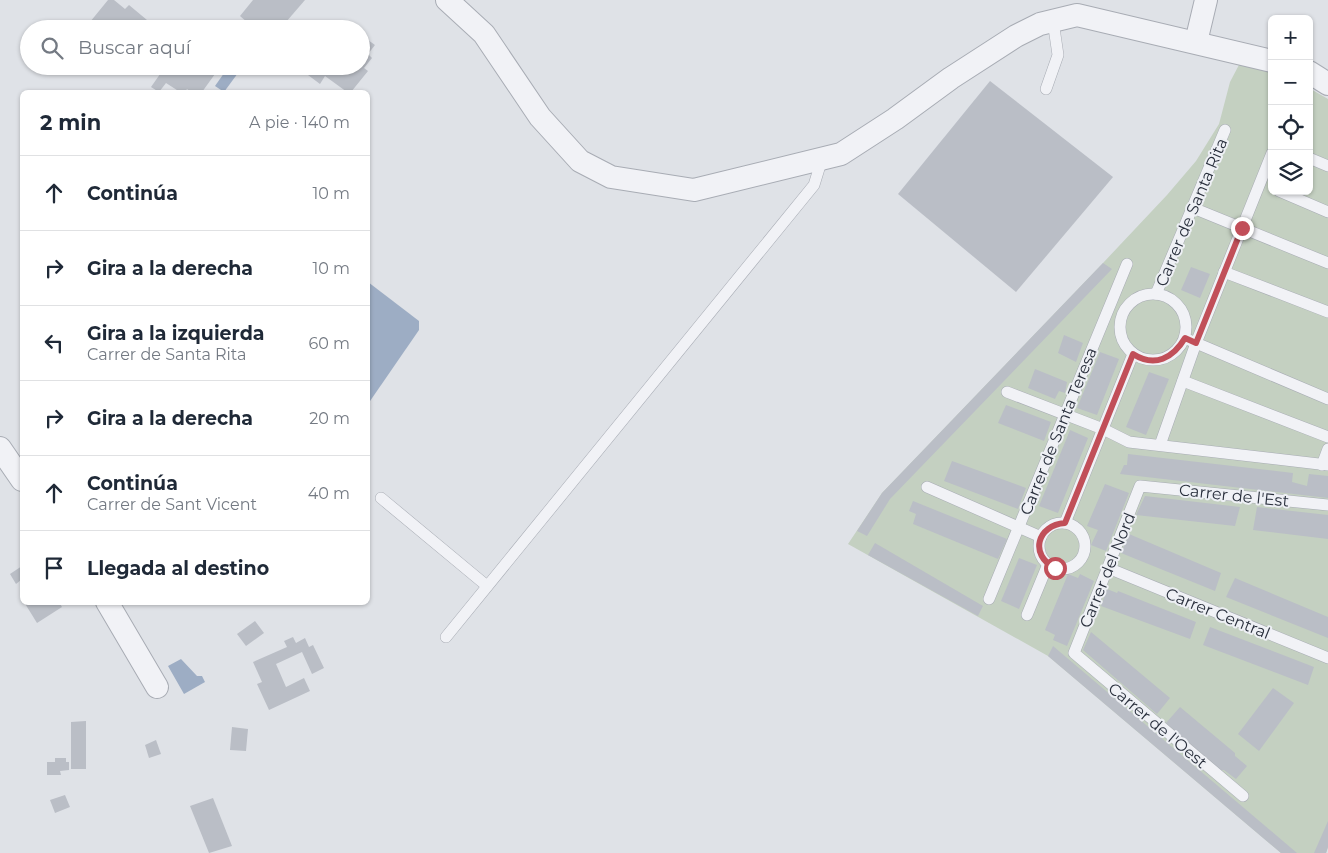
<!DOCTYPE html>
<html lang="es">
<meta charset="utf-8">
<style>
:root{--surface:#fff;--page:#f2f2f3;--text:#1f2937;--muted:#747a83;--line:#e0e1e3}
body{margin:0;font-family:Montserrat,sans-serif;background:var(--page);color:var(--text)}
.controls{position:absolute;right:15px;top:15px;display:grid;overflow:hidden;border-radius:8px;box-shadow:0 1px 4px #0004}
.controls button{width:45px;height:45px;display:grid;place-items:center;padding:0;border:0;border-bottom:1px solid var(--line);background:var(--surface);color:var(--text);font:25px sans-serif}
.stop{position:absolute;width:15px;height:15px;margin:-11px;border:4px solid #c14f59;border-radius:50%;background:#fff}
.stop.end{background:#c14f59;border-color:#fff;box-shadow:0 1px 5px #0008}
.list{margin:0;padding:0;list-style:none}
h2{display:flex;justify-content:space-between;align-items:center;height:65px;margin:0;padding:0 20px;font-size:21px}
h2 small{font-size:16px;font-weight:400;color:var(--muted)}
.list li{display:grid;grid-template-columns:32px 1fr auto;gap:15px;align-items:center;box-sizing:border-box;height:75px;padding:0 20px;border-top:1px solid var(--line)}
.list b{display:block;font-size:19px;white-space:nowrap}
.list p{margin:0;font-size:16px;white-space:nowrap;color:var(--muted)}
.list em{font-size:16px;font-style:normal;color:var(--muted)}
.icon{flex:none;width:28px;height:28px;fill:none;stroke:currentColor;stroke-width:2;stroke-linecap:round;stroke-linejoin:round}
.map{position:relative;flex:none;width:1328px;height:853px;overflow:hidden}
.search{position:absolute;background:var(--surface);box-shadow:0 1px 4px #0004;left:20px;top:20px;width:350px;height:55px;display:flex;align-items:center;gap:12px;box-sizing:border-box;padding:0 18px;border-radius:28px;color:var(--muted);font-size:19px}
.panel{position:absolute;background:var(--surface);box-shadow:0 1px 4px #0004;left:20px;top:90px;width:350px;height:515px;border-radius:8px}
.map>svg:first-child{display:block}
.green{fill:#c4d0c1}
.water{fill:#9dadc4}
.building{fill:#babec6}
.lines{fill:none;stroke-linecap:round;stroke-linejoin:round}
.lane-casing{stroke:#a8acb4;stroke-width:12}
.street-casing{stroke:#a8acb4;stroke-width:24}
.lane{stroke:#f1f2f6;stroke-width:11}
.street{stroke:#f1f2f6;stroke-width:22}
.route{stroke:#c14f59;stroke-width:6}
.labels{text-anchor:middle;stroke-width:4;stroke-linejoin:round;paint-order:stroke}
.street-label{font-size:16px;fill:#292f3c;stroke:#eef0f5}
</style>
<div class="map">
<svg width="1328" height="853" viewBox="0 0 1328 853">
<rect width="100%" height="100%" fill="#dfe2e7"/>
<polygon class="green" points="1241,61 1272,68 1272,191 1309,191 1309,88 1328,99 1328,847 1326,853 1281,853 1048,656 848,544 882,493 1103,263 1167,195 1196,161 1219,124 1230,82"/>
<g class="water">
<polygon points="229,66 238,73 224,92 215,86"/>
<polygon points="368,282 419,321 419,330 368,404"/>
<polygon points="181,659 197,676 202,676 205,682 184,694 168,666"/>
</g>
<g class="building">
<polygon points="108,0 114,0 125,9 129,5 153,25 150,29 97,29 90,22"/>
<polygon points="253,0 305,0 280,29 255,29 240,16"/>
<polygon points="361,35 375,45 368,54 372,58 364,68 368,71 351,92 347,92 325,76 320,84 300,69 302,66 361,66"/>
<polygon points="177,66 205,66 215,74 202,92 191,92 187,89 185,92 180,92 166,83 159,92 151,87 165,67 173,72"/>
<polygon points="990,81 1113,177 1016,292 898,194"/>
<polygon points="1103,263 1112,269 890,499 867,536 857,531 882,493"/>
<polygon points="1191,267 1210,274 1200,298 1181,290"/>
<polygon points="1064,335 1083,343 1076,362 1058,353"/>
<polygon points="1100,352 1119,359 1097,415 1077,408"/>
<polygon points="1035,369 1067,382 1065,393 1059,391 1055,399 1028,388"/>
<polygon points="1149,372 1169,379 1146,435 1126,427"/>
<polygon points="1006,405 1051,422 1044,441 998,423"/>
<polygon points="1070,430 1088,438 1058,513 1039,506"/>
<polygon points="1128,454 1293,473 1292,482 1307,486 1309,474 1328,476 1328,498 1120,474 1124,465 1127,465"/>
<polygon points="952,461 1026,488 1018,509 944,481"/>
<polygon points="1105,484 1129,493 1106,551 1091,545 1098,530 1087,526"/>
<polygon points="1145,496 1240,507 1235,526 1136,515"/>
<polygon points="913,501 1007,539 998,559 913,524 916,514 909,511"/>
<polygon points="1257,507 1328,515 1328,539 1253,530"/>
<polygon points="1129,534 1221,573 1215,591 1121,553"/>
<polygon points="875,543 983,606 978,616 868,555"/>
<polygon points="1019,558 1037,565 1019,609 1001,601"/>
<polygon points="22,566 22,582 21,580 16,584 10,574"/>
<polygon points="1068,574 1078,578 1080,574 1094,581 1067,646 1053,640 1055,635 1045,630"/>
<polygon points="1235,578 1328,617 1328,638 1226,597"/>
<polygon points="1107,589 1117,593 1118,591 1196,622 1190,639 1101,606"/>
<polygon points="24,602 59,602 62,607 37,623"/>
<polygon points="255,621 264,633 246,646 237,634"/>
<polygon points="1210,627 1314,667 1308,685 1203,645"/>
<polygon points="1091,632 1170,698 1157,714 1083,650"/>
<polygon points="293,637 296,643 305,638 309,647 313,645 324,668 312,674 302,652 276,664 286,687 304,678 310,691 269,710 257,684 262,682 253,662 287,647 284,641"/>
<polygon points="1053,646 1297,853 1281,853 1048,656"/>
<polygon points="1273,688 1294,703 1259,751 1238,734"/>
<polygon points="1180,707 1235,753 1235,756 1247,766 1236,779 1224,770 1221,770 1166,723"/>
<polygon points="86,721 86,769 71,769 71,722"/>
<polygon points="232,727 248,729 246,751 230,750"/>
<polygon points="156,740 161,754 149,758 145,745"/>
<polygon points="55,758 66,758 66,762 69,762 69,770 60,771 61,775 47,775 47,762 55,762"/>
<polygon points="65,795 70,807 55,813 50,800"/>
<polygon points="213,798 232,846 209,853 190,806"/>
<polygon points="1328,821 1328,847 1326,853 1314,853"/>
</g>
<g class="lines">
<defs>
<g id="lane">
<polyline points="1046,89 1058,55 1053,21"/>
<polyline points="1309,158 1328,166"/>
<polyline points="1279,191 1328,212"/>
<polyline points="1193,208 1328,263"/>
<polyline points="1224,272 1328,312"/>
<circle cx="1153" cy="327" r="33"/>
<polyline points="1156,294 1225,130"/>
<polyline points="1189,340 1328,399"/>
<polyline points="1183,381 1328,437"/>
<polyline points="1007,392 1103,429 1129,442 1328,465"/>
<polyline points="1160,445 1196,343 1272,153"/>
<polyline points="1322,465 1328,449"/>
<polyline points="927,487 1041,537"/>
<polyline points="381,498 487,586"/>
<polyline points="1065,523 1133,354"/>
<circle cx="1062" cy="546" r="23"/>
<polyline points="1108,568 1328,658"/>
<polyline points="989,599 1127,264"/>
<polyline points="1027,615 1048,564"/>
<polyline points="446,637 814,185 822,159"/>
<polyline points="1243,796 1074,653 1140,486 1328,505"/>
</g>
<g id="street">
<polyline points="447,0 484,34 540,117 580,161 611,177 694,190 841,154 895,119 951,78 1016,36 1040,24 1077,15 1272,61"/>
<polyline points="1196,42 1206,0"/>
<polyline points="1309,72 1328,84"/>
<polyline points="0,448 22,480"/>
<polyline points="107,602 157,687"/>
</g>
</defs>
<use href="#lane" class="lane-casing"/>
<use href="#street" class="street-casing"/>
<use href="#lane" class="lane"/>
<use href="#street" class="street"/>
</g>
<g class="lines">
<path class="route" d="M1055,568C1029,555 1037,525 1065,523L1133,354C1155,368 1173,358 1185,338L1196,343L1242,228"/>
</g>
<g class="labels">
<g class="street-label">
<text transform="translate(1191 212) rotate(-67)" y="6">Carrer de Santa Rita</text>
<text transform="translate(1058 431) rotate(-68)" y="6">Carrer de Santa Teresa</text>
<text transform="translate(1234 495) rotate(6)" y="6">Carrer de l'Est</text>
<text transform="translate(1107 570) rotate(-68)" y="6">Carrer del Nord</text>
<text transform="translate(1218 613) rotate(22)" y="6">Carrer Central</text>
<text transform="translate(1158 725) rotate(40)" y="6">Carrer de l'Oest</text>
</g>
</g>
</svg>
<div class="controls">
<button>+</button>
<button>−</button>
<button><svg class="icon" aria-label="locate" viewBox="0 0 24 24"><circle cx="12" cy="12" r="6"/><path d="M12 2v4M12 18v4M2 12h4M18 12h4"/></svg></button>
<button><svg class="icon" aria-label="layers" viewBox="0 0 24 24"><path d="M12 4l9 5-9 5-9-5zM3 14l9 5 9-5"/></svg></button>
</div>
<div class="stop" style="left:1055px;top:568px"></div>
<div class="stop end" style="left:1242px;top:228px"></div>
<div class="search"><svg class="icon" aria-label="search" viewBox="0 0 24 24"><circle cx="10" cy="10" r="6"/><path d="M15 15l6 6"/></svg>Buscar aquí</div>
<section class="panel">
<h2>2 min<small>A pie · 140 m</small></h2>
<ul class="list">
<li><svg class="icon" aria-label="ahead" viewBox="0 0 24 24"><path d="M12 20V5M6 11l6-6 6 6"/></svg><div><b>Continúa</b></div><em>10 m</em></li>
<li><svg class="icon" aria-label="right" viewBox="0 0 24 24"><path d="M7 20v-9h11M14 6l5 5-5 5"/></svg><div><b>Gira a la derecha</b></div><em>10 m</em></li>
<li><svg class="icon" aria-label="left" viewBox="0 0 24 24"><path d="M17 20v-9H6M10 6l-5 5 5 5"/></svg><div><b>Gira a la izquierda</b><p>Carrer de Santa Rita</p></div><em>60 m</em></li>
<li><svg class="icon" aria-label="right" viewBox="0 0 24 24"><path d="M7 20v-9h11M14 6l5 5-5 5"/></svg><div><b>Gira a la derecha</b></div><em>20 m</em></li>
<li><svg class="icon" aria-label="ahead" viewBox="0 0 24 24"><path d="M12 20V5M6 11l6-6 6 6"/></svg><div><b>Continúa</b><p>Carrer de Sant Vicent</p></div><em>40 m</em></li>
<li><svg class="icon" aria-label="arrive" viewBox="0 0 24 24"><path d="M6 21V4h12l-3 4 3 4H6"/></svg><div><b>Llegada al destino</b></div></li>
</ul>
</section>
</div>
